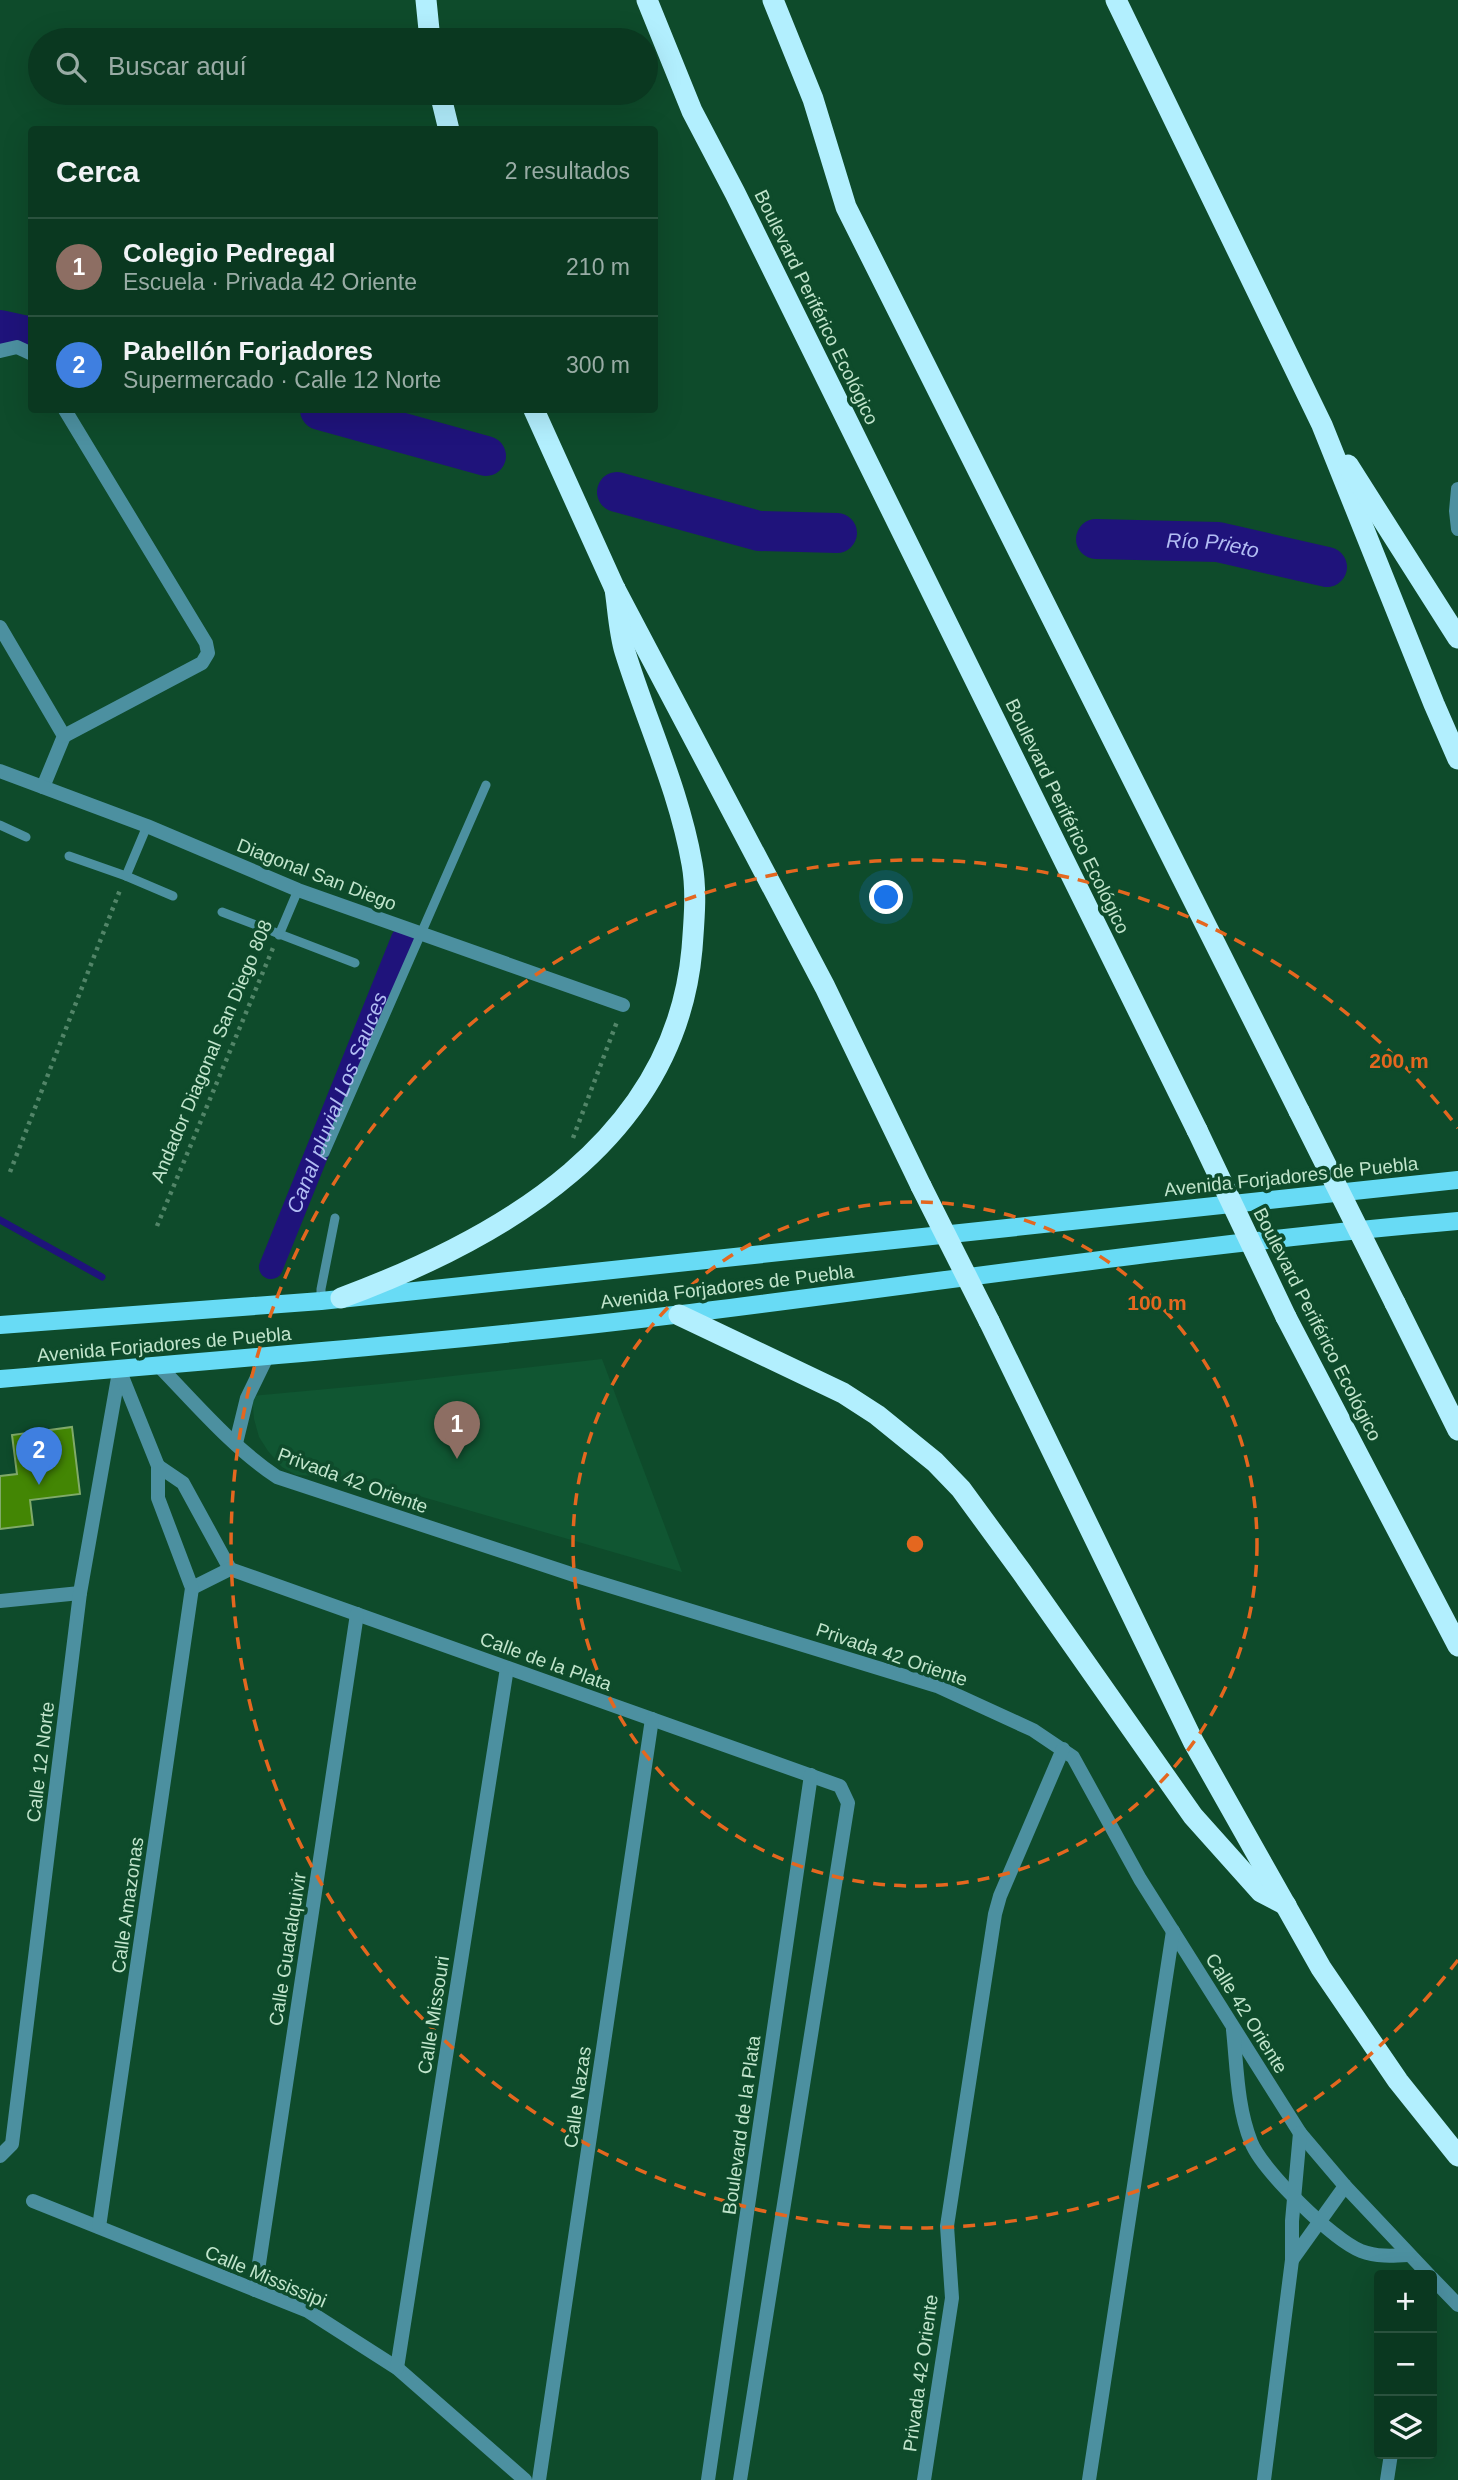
<!DOCTYPE html>
<html lang="es">
<meta charset="utf-8">
<style>
:root{--surface:#0a3820;--page:#18432d;--text:#f1f3f6;--muted:#99aca5;--line:#2a523e;--accent:#fc86e4}
body{margin:0;font-family:Arial,sans-serif;background:var(--page);color:var(--text)}
.controls{position:absolute;right:21px;bottom:21px;display:grid;overflow:hidden;border-radius:7px;box-shadow:0 7px 28px #0002}
.controls button{width:63px;height:63px;display:grid;place-items:center;padding:0;border:0;border-bottom:2px solid var(--line);background:var(--surface);color:var(--text);font:35px sans-serif}
.you{position:absolute;left:887px;top:898px;width:24px;height:24px;margin:-18px;border:5px solid #fff;border-radius:50%;background:#1a73e8;box-shadow:0 0 0 10px #1a73e833}
.badge{display:grid;place-items:center;width:46px;height:46px;border-radius:50%;background:var(--accent);color:#fff;font-size:23px;font-weight:700}
.pin{position:absolute;translate:-50% -58px;filter:drop-shadow(0 2px 4px #0008)}
.pin::after{content:'';position:absolute;top:37px;width:24px;height:21px;background:inherit;clip-path:polygon(0 0,100% 0,50% 100%)}
.list{margin:0;padding:0;list-style:none}
h2{display:flex;justify-content:space-between;align-items:center;height:91px;margin:0;padding:0 28px;font-size:30px}
h2 small{font-size:23px;font-weight:400;color:var(--muted)}
.list li{display:grid;grid-template-columns:46px 1fr auto;gap:21px;align-items:center;box-sizing:border-box;height:98px;padding:0 28px;border-top:2px solid var(--line)}
.list b{display:block;font-size:26px;white-space:nowrap}
.list p{margin:0;font-size:23px;white-space:nowrap;color:var(--muted)}
.list em{font-size:23px;font-style:normal;color:var(--muted)}
.icon{flex:none;width:38px;height:38px;fill:none;stroke:currentColor;stroke-width:2;stroke-linecap:round;stroke-linejoin:round}
.map{position:relative;flex:none;width:1458px;height:2480px;overflow:hidden}
.search{position:absolute;background:var(--surface);box-shadow:0 7px 28px #0002;left:28px;top:28px;width:630px;height:77px;display:flex;align-items:center;gap:18px;box-sizing:border-box;padding:0 24px;border-radius:38px;color:var(--muted);font-size:26px}
.panel{position:absolute;background:var(--surface);box-shadow:0 7px 28px #0002;left:28px;top:126px;width:630px;height:287px;border-radius:7px}
.map>svg:first-child{display:block}
.built{fill:#105632}
.lines{fill:none;stroke-linecap:round;stroke-linejoin:round}
.stream{stroke:#1f137b;stroke-width:7}
.canal{stroke:#1f137b;stroke-width:24}
.river{stroke:#1f137b;stroke-width:40}
.building{fill:#438604;stroke:#80aa69;stroke-width:2}
.path{stroke:#528568;stroke-width:4.5;stroke-dasharray:3.5 5;stroke-linecap:butt}
.lane{stroke:#4c90a0;stroke-width:9}
.street{stroke:#4c90a0;stroke-width:14}
.primary{stroke:#68dbf5;stroke-width:18}
.highway{stroke:#b2effe;stroke-width:21}
.highway-bridge{stroke:#b2effe;stroke-width:21}
.ring{fill:none;stroke:#e4671f;stroke-width:3.5;stroke-dasharray:12 9}
.labels{text-anchor:middle;stroke-width:7;stroke-linejoin:round;paint-order:stroke}
.street-label{font-size:19px;fill:#c1e5cc;stroke:#0e4b2b}
.water-label{font-size:21px;font-style:italic;fill:#b2bdf3;stroke:#0e4b2b}
.centre{fill:#e4671f;stroke:#0e4b2b;stroke-width:3.5}
.ring-label{font-size:21px;text-anchor:middle;font-weight:bold;fill:#e4671f;stroke:#0e4b2b;stroke-width:7;stroke-linejoin:round;paint-order:stroke}
</style>
<div class="map">
<svg width="1458" height="2480" viewBox="0 0 1458 2480">
<rect width="100%" height="100%" fill="#0e4b2b"/>
<polygon class="built" points="602,1359 682,1572 357,1478 296,1475 282,1467 268,1451 259,1437 254,1419 252,1396 381,1384"/>
<g class="lines">
<polyline class="stream" points="0,1220 102,1277"/>
<path class="canal" id="s1" d="M271,1267L403,939"/>
<g class="river">
<polyline points="0,330 32,337"/>
<polyline points="320,410 486,456"/>
<polyline points="617,492 759,531 837,533"/>
<path id="s2" d="M1096,539L1218,542L1327,567"/>
</g>
</g>
<polygon class="building" points="72,1427 80,1494 30,1500 33,1525 0,1529 0,1476 17,1474 12,1435"/>
<g class="lines">
<g class="path">
<polyline points="573,1138 618,1019"/>
<polyline points="10,1172 120,890"/>
<polyline points="157,1226 273,948"/>
</g>
<g class="lane">
<polyline points="0,825 26,837"/>
<polyline points="69,856 126,876 173,896"/>
<polyline points="126,876 147,826"/>
<polyline points="222,912 355,963"/>
<polyline points="279,935 298,890"/>
<polyline points="325,1153 486,785"/>
<polyline points="321,1301 321,1289 335,1218"/>
</g>
<g class="street">
<polyline points="0,351 17,347 32,354"/>
<polyline points="1458,489 1456,511 1458,529"/>
<polyline points="0,627 64,736 43,787"/>
<polyline points="64,736 202,663 208,653 206,643 65,410"/>
<polyline points="0,771 147,826 298,890 623,1005"/>
<path d="M158,1365C196,1404 232,1447 277,1477L577,1576L937,1686L1033,1730L1073,1757L1140,1879L1300,2133L1345,2186L1429,2275"/>
<polyline points="236,1443 247,1398 267,1357"/>
<polyline points="158,1466 183,1483 230,1569"/>
<polyline points="230,1569 840,1786 848,1803 740,2480"/>
<polyline points="192,1588 230,1569"/>
<polyline points="0,1601 80,1593"/>
<path d="M1233,2030C1237,2067 1237,2107 1251,2142C1262,2170 1333,2240 1361,2251C1377,2257 1392,2256 1409,2255"/>
<polyline points="0,2156 12,2144 80,1593 119,1372"/>
<polyline points="33,2201 308,2311 397,2368 525,2480"/>
<polyline points="99,2227 192,1588 158,1498 158,1466 119,1369"/>
<polyline points="1292,2260 1345,2186"/>
<polyline points="1432,2278 1458,2305"/>
<polyline points="255,2290 357,1614"/>
<polyline points="397,2368 507,1668"/>
<polyline points="539,2480 652,1719"/>
<polyline points="708,2480 811,1775"/>
<polyline points="924,2480 952,2298 947,2226 995,1914 1000,1896 1063,1749"/>
<polyline points="1089,2480 1173,1931"/>
<polyline points="1264,2480 1292,2260 1292,2221 1300,2133"/>
<polyline points="1387,2480 1391,2454"/>
</g>
<g class="primary">
<polyline points="0,1325 321,1301 1458,1180"/>
<path d="M0,1379C227,1359 456,1342 682,1314C941,1282 1198,1243 1458,1221"/>
</g>
<g class="highway">
<polyline points="426,0 430,40"/>
<polyline points="647,0 692,111 735,193 1197,1130"/>
<polyline points="773,0 813,99 846,207 1299,1111"/>
<polyline points="1116,0 1322,425 1434,704 1458,759"/>
<polyline points="440,93 449,130"/>
<polyline points="534,410 615,589 825,987 921,1186"/>
<polyline points="1348,465 1458,638"/>
<path d="M341,1298C503,1238 675,1140 692,949C694,921 697,892 692,864C679,790 647,723 625,652C619,632 618,609 615,589"/>
<polyline points="1395,1303 1458,1430"/>
<polyline points="679,1315 843,1393 877,1415 935,1462 961,1489 1021,1571 1193,1816 1261,1892 1286,1905"/>
<polyline points="1286,1317 1458,1646"/>
<polyline points="989,1321 1193,1741 1321,1968 1398,2081 1458,2156"/>
</g>
<g class="highway-bridge">
<polyline points="1299,1111 1395,1303"/>
<polyline points="1197,1130 1286,1317"/>
<polyline points="921,1186 989,1321"/>
</g>
</g>
<g class="ring">
<circle cx="915" cy="1544" r="342"/>
<path d="M1458 1960A684 684 0 1 1 1458 1128"/>
</g>
<g class="labels">
<g class="street-label">
<text transform="translate(817 307) rotate(64)" y="7">Boulevard Periférico Ecológico</text>
<text transform="translate(1068 816) rotate(64)" y="7">Boulevard Periférico Ecológico</text>
<text transform="translate(317 874) rotate(21)" y="7">Diagonal San Diego</text>
<text transform="translate(211 1051) rotate(-67)" y="7">Andador Diagonal San Diego 808</text>
<text transform="translate(1291 1176) rotate(-6)" y="7">Avenida Forjadores de Puebla</text>
<text transform="translate(727 1286) rotate(-7)" y="7">Avenida Forjadores de Puebla</text>
<text transform="translate(1318 1324) rotate(63)" y="7">Boulevard Periférico Ecológico</text>
<text transform="translate(164 1344) rotate(-5)" y="7">Avenida Forjadores de Puebla</text>
<text transform="translate(353 1480) rotate(20)" y="7">Privada 42 Oriente</text>
<text transform="translate(892 1654) rotate(19)" y="7">Privada 42 Oriente</text>
<text transform="translate(546 1661) rotate(20)" y="7">Calle de la Plata</text>
<text transform="translate(40 1762) rotate(-83)" y="7">Calle 12 Norte</text>
<text transform="translate(127 1905) rotate(-82)" y="7">Calle Amazonas</text>
<text transform="translate(287 1949) rotate(-81)" y="7">Calle Guadalquivir</text>
<text transform="translate(1247 2013) rotate(58)" y="7">Calle 42 Oriente</text>
<text transform="translate(433 2015) rotate(-81)" y="7">Calle Missouri</text>
<text transform="translate(577 2097) rotate(-82)" y="7">Calle Nazas</text>
<text transform="translate(741 2125) rotate(-82)" y="7">Boulevard de la Plata</text>
<text transform="translate(266 2276) rotate(23)" y="7">Calle Mississipi</text>
<text transform="translate(920 2373) rotate(-82)" y="7">Privada 42 Oriente</text>
</g>
<g class="water-label">
<text dy="7" stroke="none"><textPath href="#s2" startOffset="117">Río Prieto</textPath></text>
<text dy="7" stroke="none"><textPath href="#s1" startOffset="177">Canal pluvial Los Sauces</textPath></text>
</g>
</g>
<circle cx="915" cy="1544" r="10" class="centre"/>
<g class="ring-label">
<text x="1399" y="1068">200 m</text>
<text x="1157" y="1310">100 m</text>
</g>
</svg>
<div class="controls">
<button>+</button>
<button>−</button>
<button><svg class="icon" aria-label="layers" viewBox="0 0 24 24"><path d="M12 4l9 5-9 5-9-5zM3 14l9 5 9-5"/></svg></button>
</div>
<div class="you"></div>
<div class="pin badge" style="left:457px;top:1459px;background:#8d6e63">1</div>
<div class="pin badge" style="left:39px;top:1485px;background:#3f7fe0">2</div>
<div class="search"><svg class="icon" aria-label="search" viewBox="0 0 24 24"><circle cx="10" cy="10" r="6"/><path d="M15 15l6 6"/></svg>Buscar aquí</div>
<section class="panel">
<h2>Cerca<small>2 resultados</small></h2>
<ul class="list">
<li><span class="badge" style="background:#8d6e63">1</span><div><b>Colegio Pedregal</b><p>Escuela · Privada 42 Oriente</p></div><em>210 m</em></li>
<li><span class="badge" style="background:#3f7fe0">2</span><div><b>Pabellón Forjadores</b><p>Supermercado · Calle 12 Norte</p></div><em>300 m</em></li>
</ul>
</section>
</div>
